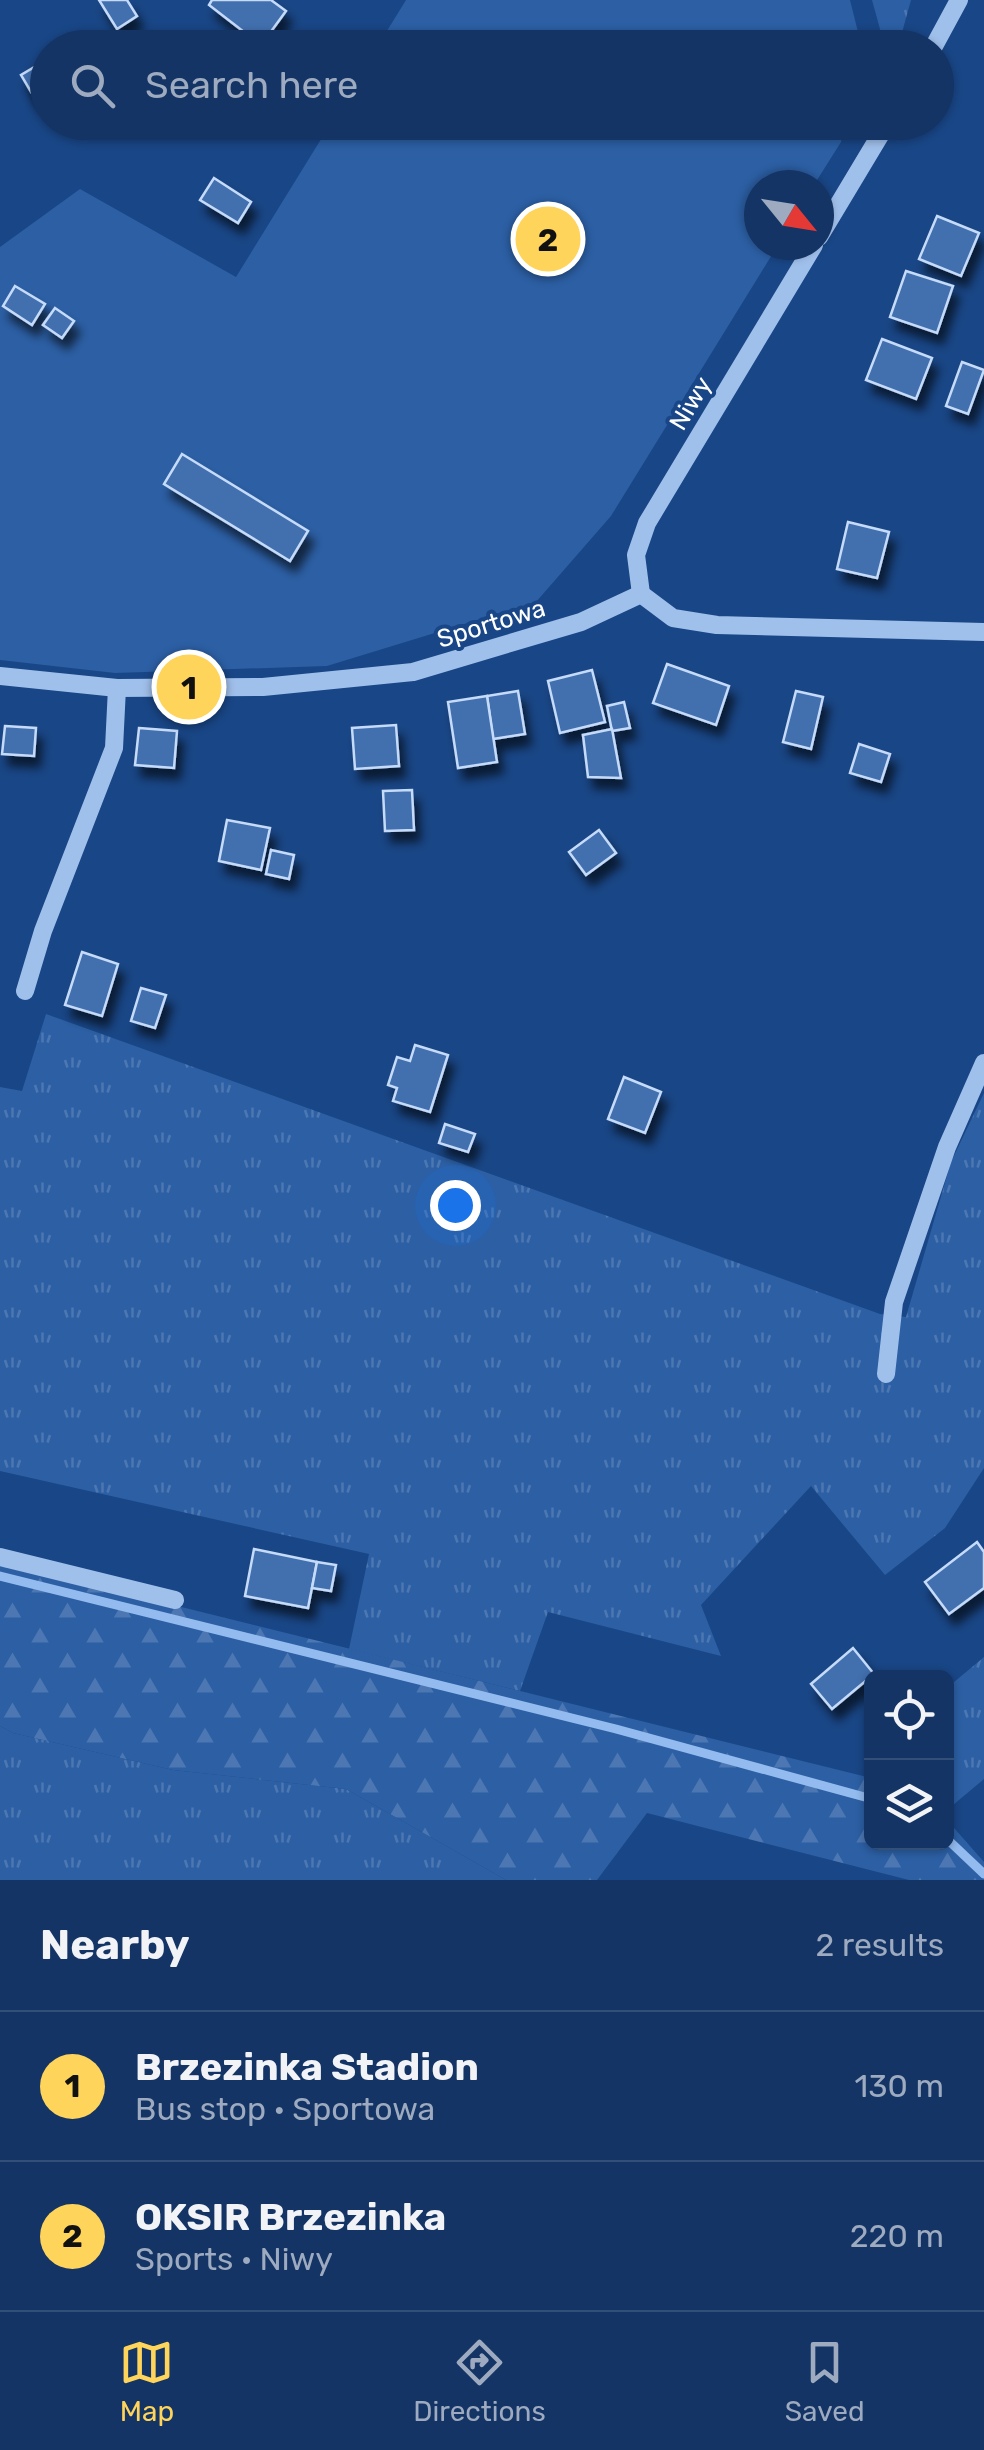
<!DOCTYPE html>
<meta charset="utf-8">
<style>
:root{--surface:#133464;--page:#1c3c6a;--text:#f1f3f6;--muted:#9daabf;--line:#324f78;--accent:#ffd45b}
body{margin:0;font-family:Rubik,sans-serif;background:var(--page);color:var(--text)}
.controls{position:absolute;right:30px;bottom:30px;display:grid;overflow:hidden;border-radius:15px;box-shadow:0 2px 8px #0004}
.controls button{width:90px;height:90px;display:grid;place-items:center;padding:0;border:0;border-bottom:2px solid var(--line);background:var(--surface);color:var(--text);font:50px sans-serif}
.compass{position:absolute;left:744px;top:170px;width:90px;height:90px;border-radius:50%;background:var(--surface);box-shadow:0 2px 8px #0004;rotate:120deg}
.you{position:absolute;left:455px;top:1205px;width:35px;height:35px;margin:-25px;border:8px solid #fff;border-radius:50%;background:#1a73e8;box-shadow:0 0 0 15px #1a73e833}
.badge{display:grid;place-items:center;width:65px;height:65px;border-radius:50%;background:var(--accent);color:#111;font-size:32px;font-weight:700}
.pin{position:absolute;translate:-50% -50%;border:5px solid #fff;box-shadow:0 2px 10px #0006}
.list{margin:0;padding:0;list-style:none}
h2{display:flex;justify-content:space-between;align-items:center;height:130px;margin:0;padding:0 40px;font-size:42px}
h2 small{font-size:32px;font-weight:400;color:var(--muted)}
.list li{display:grid;grid-template-columns:65px 1fr auto;gap:30px;align-items:center;box-sizing:border-box;height:150px;padding:0 40px;border-top:2px solid var(--line)}
.list b{display:block;font-size:38px;white-space:nowrap}
.list p{margin:0;font-size:32px;white-space:nowrap;color:var(--muted)}
.list em{font-size:32px;font-style:normal;color:var(--muted)}
.icon{flex:none;width:55px;height:55px;fill:none;stroke:currentColor;stroke-width:2;stroke-linecap:round;stroke-linejoin:round}
.map{position:relative;flex:none;width:984px;height:1880px;overflow:hidden}
.search{position:absolute;background:var(--surface);box-shadow:0 2px 8px #0004;left:30px;right:30px;top:30px;height:110px;display:flex;align-items:center;gap:25px;box-sizing:border-box;padding:0 35px;border-radius:55px;color:var(--muted);font-size:38px}
.sheet{height:430px;background:var(--surface)}
nav{display:flex;justify-content:space-around;align-items:center;box-sizing:border-box;height:140px;border-top:2px solid var(--line);background:var(--surface);font-size:28px;color:var(--muted)}
nav a{display:grid;justify-items:center;gap:5px}
nav .on{color:var(--accent)}
.map>svg:first-child{display:block}
.grass{fill:url(#grass-tufts)}
.forest{fill:url(#forest-firs)}
.pitch{fill:#2c5fa4}
.lines{fill:none;stroke-linecap:round;stroke-linejoin:round}
.stream{stroke:#93bbef;stroke-width:9}
.building{fill:#4270af;stroke:#c5dbf9;stroke-width:2.5;filter:url(#shadow)}
.minor{stroke:#a0c0ec;stroke-width:18}
.labels{text-anchor:middle;stroke-width:8;stroke-linejoin:round;paint-order:stroke}
.street-label{font-size:25px;fill:#fff;stroke:#194686}
</style>
<div class="map">
<svg width="984" height="1880" viewBox="0 0 984 1880">
<defs>
<pattern id="grass-tufts" width="24" height="20" patternUnits="userSpaceOnUse" patternTransform="scale(2.5)"><rect width="24" height="20" fill="#2c5fa4"/><path d="M3 7l-1-3M5 7V3M7 7l1-3M15 17l-1-3M17 17v-4M19 17l1-3" fill="none" stroke="#4c77b2"/></pattern>
<pattern id="forest-firs" width="22" height="20" patternUnits="userSpaceOnUse" patternTransform="scale(2.5)"><rect width="22" height="20" fill="#2c5fa4"/><path d="M5 1l3.5 6h-7zM16 11l3.5 6h-7z" fill="#4c77b2"/></pattern>
<filter id="shadow"><feDropShadow dx="6" dy="11" stdDeviation="5" flood-color="#0009"/></filter>
</defs>
<rect width="100%" height="100%" fill="#194686"/>
<g class="grass">
<polygon points="872,0 911,0 898,47 885,47"/>
<polygon points="46,1014 880,1314 906,1317 951,1162 984,1093 984,1468 945,1528 885,1575 811,1486 701,1605 721,1656 548,1612 520,1691 349,1649 369,1554 0,1471 0,1087 22,1091"/>
<polygon points="984,1657 984,1779 947,1810 947,1688"/>
<polygon points="0,1726 13,1733 173,1770 346,1789 506,1880 0,1880"/>
</g>
<polygon class="forest" points="0,1562 871,1778 872,1842 946,1842 947,1820 984,1862 984,1880 909,1880 647,1813 597,1880 506,1880 346,1789 173,1770 13,1733 0,1726"/>
<g class="pitch">
<polygon points="406,0 850,0 860,40 858,48 377,47"/>
<polygon points="331,123 844,123 841,142 814,185 759,185 759,245 778,245 611,516 536,602 327,666 115,673 0,660 0,247 80,189 236,277"/>
</g>
<g class="lines">
<g class="stream">
<polyline points="0,1576 616,1729 872,1799"/>
<polyline points="946,1838 984,1874"/>
</g>
</g>
<g class="building">
<polygon points="99,0 127,0 137,16 117,29"/>
<polygon points="212,0 271,0 286,11 259,48 251,48 239,38 244,32 209,5"/>
<polygon points="112,34 120,48 89,48 90,47"/>
<polygon points="48,59 48,88 34,97 21,75"/>
<polygon points="214,178 251,202 238,223 200,200"/>
<polygon points="937,216 979,233 961,276 919,259"/>
<polygon points="906,271 953,286 937,333 890,317"/>
<polygon points="15,286 45,304 32,325 3,306"/>
<polygon points="55,308 74,321 62,338 43,325"/>
<polygon points="882,339 932,358 916,399 866,380"/>
<polygon points="962,362 984,370 968,414 946,406"/>
<polygon points="182,454 308,531 290,561 164,484"/>
<polygon points="848,522 889,532 877,578 837,569"/>
<polygon points="667,664 729,686 716,725 653,703"/>
<polygon points="592,670 605,722 560,733 548,681"/>
<polygon points="518,691 525,734 493,739 487,696"/>
<polygon points="796,691 823,697 811,749 783,742"/>
<polygon points="487,696 497,762 458,768 448,702"/>
<polygon points="624,702 630,728 612,731 607,706"/>
<polygon points="396,725 399,766 355,769 352,728"/>
<polygon points="5,726 36,728 34,756 2,754"/>
<polygon points="139,728 177,731 174,768 135,765"/>
<polygon points="612,729 621,778 588,777 583,735"/>
<polygon points="859,744 890,754 881,782 850,773"/>
<polygon points="412,790 414,830 385,831 383,791"/>
<polygon points="227,820 270,828 261,870 219,861"/>
<polygon points="599,830 616,853 586,875 569,852"/>
<polygon points="271,850 294,855 289,879 266,874"/>
<polygon points="82,952 118,964 102,1016 65,1005"/>
<polygon points="141,988 166,995 155,1028 131,1021"/>
<polygon points="415,1045 448,1055 430,1112 393,1101 397,1088 388,1085 397,1057 410,1061"/>
<polygon points="624,1077 661,1092 645,1133 608,1119"/>
<polygon points="445,1124 475,1134 468,1152 439,1143"/>
<polygon points="977,1542 984,1552 984,1588 949,1614 925,1582"/>
<polygon points="254,1549 317,1562 308,1608 245,1596"/>
<polygon points="317,1562 336,1565 331,1591 312,1588"/>
<polygon points="853,1648 874,1674 832,1709 811,1684"/>
</g>
<g class="lines">
<g class="minor">
<polyline points="933,48 959,0"/>
<polyline points="819,237 888,122"/>
<polyline points="641,594 636,555 647,523 814,245"/>
<polyline points="641,594 673,618 717,625 984,632"/>
<polyline points="0,676 117,688 263,687 413,672 581,622 641,594"/>
<polyline points="25,991 43,931 114,748 117,688"/>
<polyline points="886,1374 894,1302 947,1147 984,1063"/>
<polyline points="0,1557 175,1600"/>
</g>
</g>
<g class="labels">
<g class="street-label">
<text transform="translate(690 403) rotate(-59)" y="9">Niwy</text>
<text transform="translate(491 623) rotate(-17)" y="9">Sportowa</text>
</g>
</g>
</svg>
<div class="controls">
<button><svg class="icon" aria-label="locate" viewBox="0 0 24 24"><circle cx="12" cy="12" r="6"/><path d="M12 2v4M12 18v4M2 12h4M18 12h4"/></svg></button>
<button><svg class="icon" aria-label="layers" viewBox="0 0 24 24"><path d="M12 4l9 5-9 5-9-5zM3 14l9 5 9-5"/></svg></button>
</div>
<svg class="compass" viewBox="-18 -18 36 36"><path d="M0-13l5 13h-10z" fill="#e53935"/><path d="M0 13l5-13h-10z" fill="#9daabf"/></svg>
<div class="you"></div>
<div class="pin badge" style="left:189px;top:687px">1</div>
<div class="pin badge" style="left:548px;top:239px">2</div>
<div class="search"><svg class="icon" aria-label="search" viewBox="0 0 24 24"><circle cx="10" cy="10" r="6"/><path d="M15 15l6 6"/></svg>Search here</div>
</div>
<section class="sheet">
<h2>Nearby<small>2 results</small></h2>
<ul class="list">
<li><span class="badge">1</span><div><b>Brzezinka Stadion</b><p>Bus stop · Sportowa</p></div><em>130 m</em></li>
<li><span class="badge">2</span><div><b>OKSIR Brzezinka</b><p>Sports · Niwy</p></div><em>220 m</em></li>
</ul>
</section>
<nav>
<a class="on"><svg class="icon" aria-label="map" viewBox="0 0 24 24"><path d="M3 6l6-2 6 2 6-2v14l-6 2-6-2-6 2zM9 4v14M15 6v14"/></svg>Map</a>
<a><svg class="icon" aria-label="directions" viewBox="0 0 24 24"><path d="M12 3l9 9-9 9-9-9zM9 14v-3h6M13 9l2 2-2 2"/></svg>Directions</a>
<a><svg class="icon" aria-label="saved" viewBox="0 0 24 24"><path d="M7 4h10v16l-5-4-5 4z"/></svg>Saved</a>
</nav>
